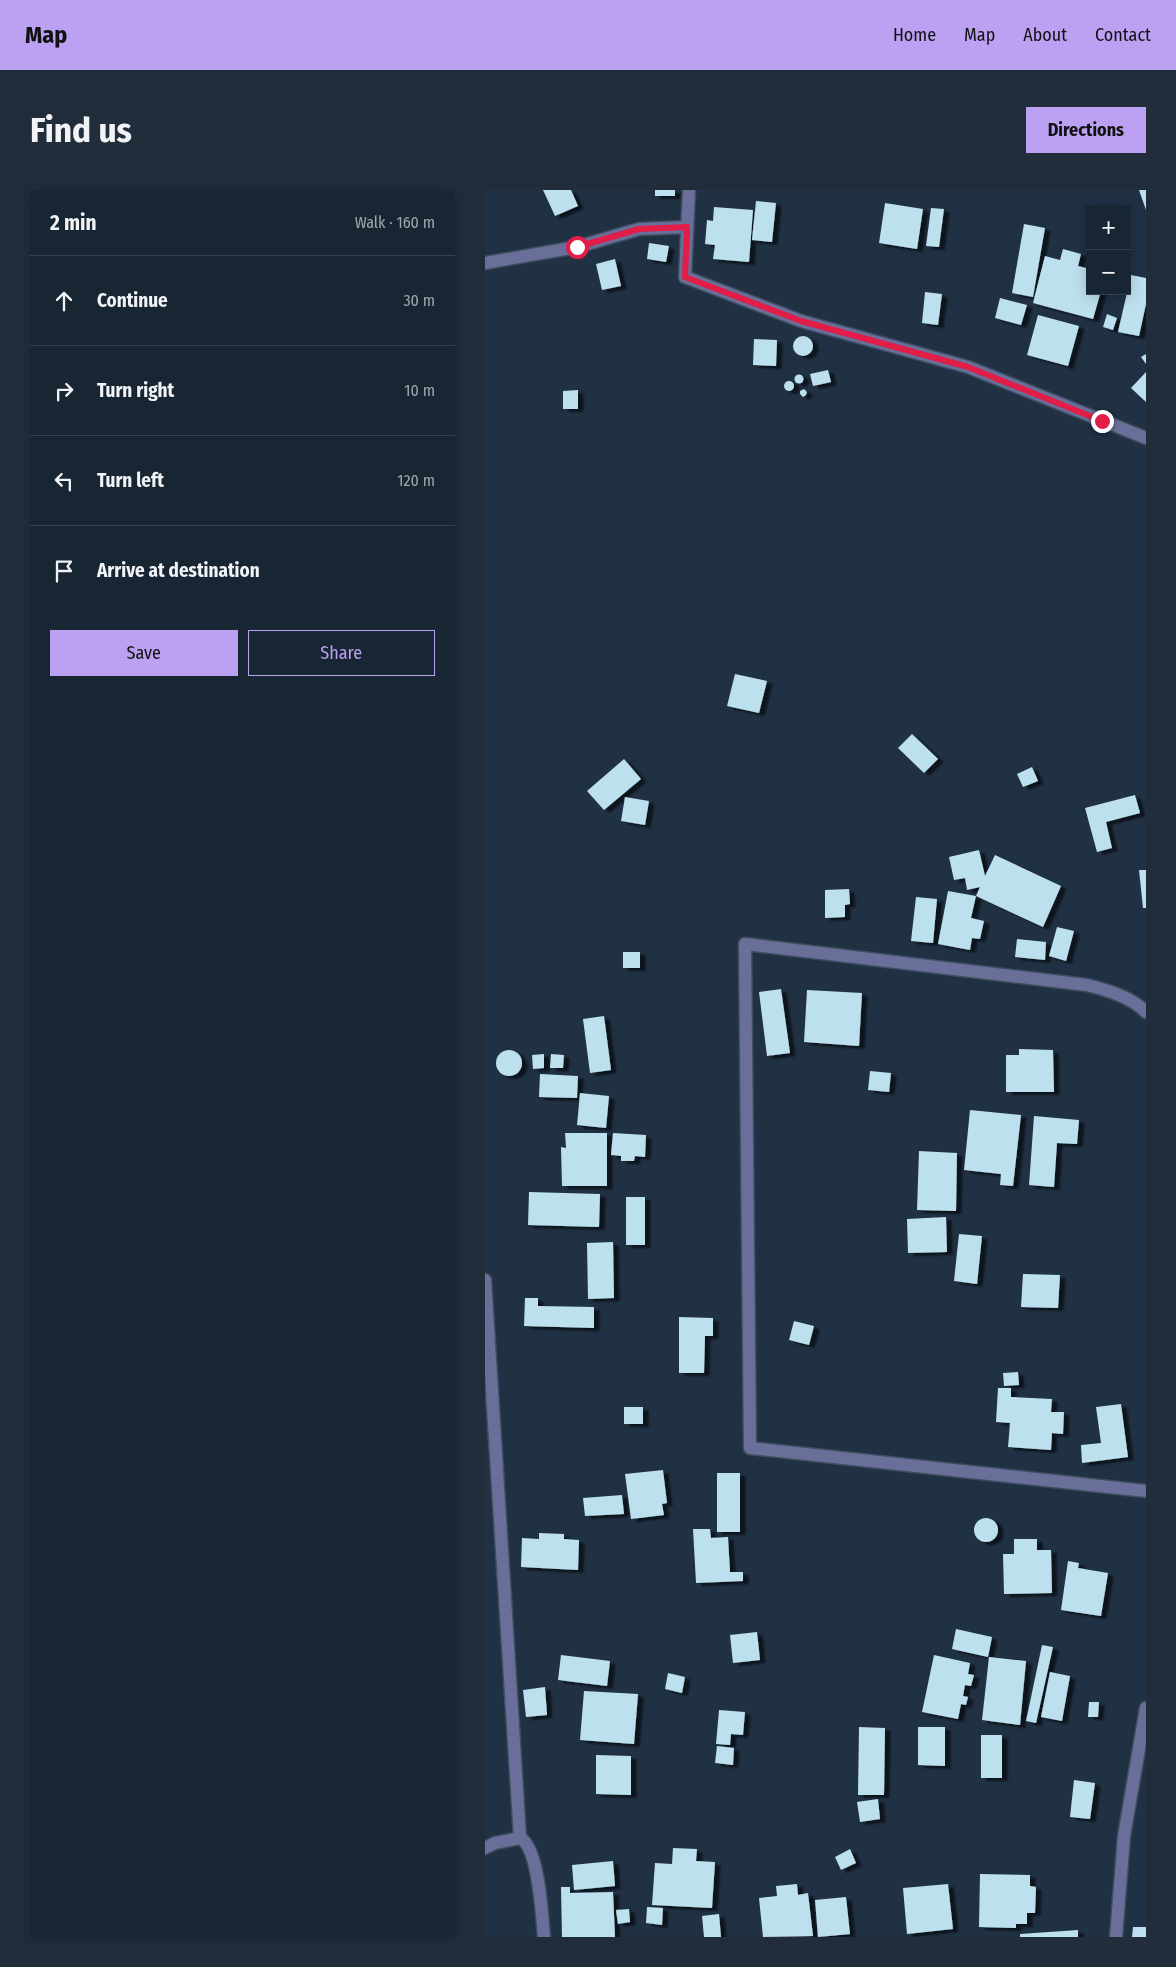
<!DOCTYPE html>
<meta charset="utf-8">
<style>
:root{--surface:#182533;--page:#212d3b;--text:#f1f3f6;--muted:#9fa5ac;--line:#36424e;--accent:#bca0f2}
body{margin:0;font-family:"Fira Sans Condensed",sans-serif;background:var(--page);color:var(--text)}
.controls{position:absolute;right:15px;top:15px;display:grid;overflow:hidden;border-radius:0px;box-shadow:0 2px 12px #0003}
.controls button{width:45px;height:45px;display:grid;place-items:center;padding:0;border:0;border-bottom:1px solid var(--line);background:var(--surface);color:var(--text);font:25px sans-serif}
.stop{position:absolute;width:15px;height:15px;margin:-11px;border:4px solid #e11d48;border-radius:50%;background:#fff}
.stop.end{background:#e11d48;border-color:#fff;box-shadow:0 1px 5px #0008}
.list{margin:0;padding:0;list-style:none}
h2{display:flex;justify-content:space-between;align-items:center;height:65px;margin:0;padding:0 20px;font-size:21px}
h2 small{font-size:16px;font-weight:400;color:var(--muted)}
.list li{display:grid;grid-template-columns:32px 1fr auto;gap:15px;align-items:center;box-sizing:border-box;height:90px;padding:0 20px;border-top:1px solid var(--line)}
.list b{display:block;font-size:19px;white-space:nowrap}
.list em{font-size:16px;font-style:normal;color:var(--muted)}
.actions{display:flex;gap:10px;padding:15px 20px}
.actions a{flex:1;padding:11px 0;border:1px solid var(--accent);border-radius:0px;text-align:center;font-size:18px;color:var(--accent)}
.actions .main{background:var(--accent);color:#111}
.icon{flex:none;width:28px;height:28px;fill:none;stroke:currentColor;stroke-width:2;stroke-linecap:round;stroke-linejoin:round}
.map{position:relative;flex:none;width:661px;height:1747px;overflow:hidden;border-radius:0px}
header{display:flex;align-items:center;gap:30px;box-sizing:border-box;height:70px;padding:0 25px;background:var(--accent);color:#111}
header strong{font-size:24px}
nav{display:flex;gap:28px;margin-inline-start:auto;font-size:18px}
.intro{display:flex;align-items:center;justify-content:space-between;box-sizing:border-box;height:120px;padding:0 30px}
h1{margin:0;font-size:35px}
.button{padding:12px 22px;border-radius:0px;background:var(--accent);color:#111;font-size:18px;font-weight:700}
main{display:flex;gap:30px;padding:0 30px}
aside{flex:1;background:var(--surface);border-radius:0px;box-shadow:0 2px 12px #0003}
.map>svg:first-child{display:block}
.building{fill:#bde0ee;filter:url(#shadow)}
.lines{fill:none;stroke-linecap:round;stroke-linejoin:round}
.minor-casing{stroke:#3d4d5f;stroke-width:15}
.minor{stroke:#696f98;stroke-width:12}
.route{stroke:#e11d48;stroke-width:6}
</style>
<header>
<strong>Map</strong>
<nav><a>Home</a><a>Map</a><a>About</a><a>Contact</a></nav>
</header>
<div class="intro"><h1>Find us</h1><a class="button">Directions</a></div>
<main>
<aside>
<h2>2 min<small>Walk · 160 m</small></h2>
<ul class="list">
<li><svg class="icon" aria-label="ahead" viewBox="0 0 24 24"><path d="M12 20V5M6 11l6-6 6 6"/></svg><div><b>Continue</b></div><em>30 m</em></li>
<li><svg class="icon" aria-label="right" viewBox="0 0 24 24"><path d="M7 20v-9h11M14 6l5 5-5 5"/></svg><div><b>Turn right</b></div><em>10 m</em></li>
<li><svg class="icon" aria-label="left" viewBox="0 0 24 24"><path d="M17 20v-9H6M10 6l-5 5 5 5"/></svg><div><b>Turn left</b></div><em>120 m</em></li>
<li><svg class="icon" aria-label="arrive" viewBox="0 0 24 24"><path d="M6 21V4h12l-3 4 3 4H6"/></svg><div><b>Arrive at destination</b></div></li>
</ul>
<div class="actions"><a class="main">Save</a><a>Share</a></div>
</aside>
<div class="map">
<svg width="661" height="1747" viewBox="0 0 661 1747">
<defs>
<filter id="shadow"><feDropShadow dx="5.5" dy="3" stdDeviation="1" flood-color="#0009"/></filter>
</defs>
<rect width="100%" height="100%" fill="#203144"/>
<g class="building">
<polygon points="58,0 86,0 93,16 70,26"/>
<rect x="170" y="0" width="20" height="6"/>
<polygon points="654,0 661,0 661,20"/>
<polygon points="271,11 291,13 287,52 267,50"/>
<polygon points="400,13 438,19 432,59 394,53"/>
<polygon points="229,17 268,20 264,72 228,69 230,55 220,54 222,30 228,31"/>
<polygon points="446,18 459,19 454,57 441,56"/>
<polygon points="539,34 560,38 548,107 527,103"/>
<polygon points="164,53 184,56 181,72 162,69"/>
<polygon points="578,59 596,64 593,76 605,79 605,101 616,101 608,129 548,113 560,66 575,70"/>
<polygon points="130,69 136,96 117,100 111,74"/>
<polygon points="646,85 661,88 661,114 654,146 633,142"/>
<polygon points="440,102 457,104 453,135 437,133"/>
<polygon points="515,108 542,115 536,135 510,128"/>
<polygon points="622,124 632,128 628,140 618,137"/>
<polygon points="553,125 594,136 583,176 542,165"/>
<circle cx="318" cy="156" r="10"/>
<polygon points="269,149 292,150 291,176 268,175"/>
<polygon points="661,164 661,174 656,167"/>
<polygon points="343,180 346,192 328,196 325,184"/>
<polygon points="661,182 661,212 646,198"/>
<circle cx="314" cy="189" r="4.5"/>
<circle cx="304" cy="196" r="5"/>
<polygon points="319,199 322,202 321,205 318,207 315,204 315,201"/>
<polygon points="93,200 93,219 78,219 78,201"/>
<polygon points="250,484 282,491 274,523 242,516"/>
<polygon points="427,544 453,569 439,583 413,558"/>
<polygon points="139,569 156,589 119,620 102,601"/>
<polygon points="547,577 553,591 538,597 532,584"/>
<polygon points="650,605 655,623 621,632 627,658 612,662 600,618"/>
<polygon points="140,607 164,611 160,635 136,631"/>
<polygon points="494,660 500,686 510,665 576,696 558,737 491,706 495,697 482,700 480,688 469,690 464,667"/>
<polygon points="654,680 661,680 661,718 658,718"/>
<polygon points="364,699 365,714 360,715 360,727 340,728 340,700"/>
<polygon points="463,701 491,706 486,728 499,731 495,749 487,748 485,760 453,754"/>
<polygon points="431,707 452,709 448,753 426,751"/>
<polygon points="572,737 589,741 581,771 564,766"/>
<polygon points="532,749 561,752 560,770 530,767"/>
<rect x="138" y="762" width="17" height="16"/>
<polygon points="296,799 305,863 282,866 274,802"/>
<polygon points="322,800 377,803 374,856 319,852"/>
<polygon points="119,826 126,880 105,883 98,829"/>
<polygon points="534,859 568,860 569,902 521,902 521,865 534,865"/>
<circle cx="24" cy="873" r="13"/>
<polygon points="59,864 59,878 48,879 47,865"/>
<polygon points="66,864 79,865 78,878 65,878"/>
<polygon points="385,881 406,883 404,902 383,900"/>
<polygon points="55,884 93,886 92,908 54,907"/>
<polygon points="95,903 124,906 121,938 92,935"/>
<polygon points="485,920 536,925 528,996 515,995 516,984 479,980"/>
<polygon points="549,926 594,930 592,954 572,953 569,997 544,995"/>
<polygon points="80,943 122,943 122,996 77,996 76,957 81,958"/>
<polygon points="128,943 161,945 160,967 150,966 149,971 136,971 136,966 126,965"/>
<polygon points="434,961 472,963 471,1021 432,1020"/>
<polygon points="44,1002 115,1004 114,1037 43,1035"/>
<rect x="141" y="1007" width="19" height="48"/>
<polygon points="461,1027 462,1062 423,1063 422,1029"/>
<polygon points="474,1044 497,1046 492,1094 469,1091"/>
<polygon points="128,1052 129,1108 103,1109 102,1053"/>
<polygon points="538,1084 575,1085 573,1118 536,1117"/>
<polygon points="40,1108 53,1108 53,1116 109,1117 109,1138 39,1136"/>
<polygon points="194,1127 228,1128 228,1146 220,1146 219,1183 194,1183"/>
<polygon points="309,1131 329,1136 324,1155 304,1150"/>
<polygon points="533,1182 534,1195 519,1196 518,1183"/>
<polygon points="513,1198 526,1198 526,1207 567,1209 566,1222 579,1222 578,1244 567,1243 566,1260 523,1257 525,1233 511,1232"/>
<polygon points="636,1214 643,1267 597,1273 596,1255 616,1253 611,1217"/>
<rect x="139" y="1217" width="19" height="17"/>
<polygon points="178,1280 182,1313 177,1314 179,1325 146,1329 140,1284"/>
<rect x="232" y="1283" width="23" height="59"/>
<polygon points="137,1305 139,1324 100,1326 98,1308"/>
<circle cx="501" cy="1340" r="12"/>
<polygon points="208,1339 225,1339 226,1348 243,1347 245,1382 258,1382 258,1391 211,1393"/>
<polygon points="54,1343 79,1344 79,1349 94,1350 93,1380 36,1377 37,1348 54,1349"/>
<polygon points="529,1349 552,1349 552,1360 566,1360 567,1403 519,1404 518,1364 529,1364"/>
<polygon points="583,1371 594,1373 593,1378 623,1383 616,1426 576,1420"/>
<polygon points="471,1439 507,1447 503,1467 467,1459"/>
<polygon points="272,1442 275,1470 248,1473 245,1445"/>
<polygon points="557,1455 568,1457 551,1533 541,1531"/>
<polygon points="76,1465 125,1471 122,1496 73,1490"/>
<polygon points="449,1465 485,1473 483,1484 489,1485 486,1496 480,1495 478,1506 483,1507 481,1515 476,1514 473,1529 437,1522"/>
<polygon points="504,1467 541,1471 535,1535 497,1530"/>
<polygon points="565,1482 585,1486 577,1531 556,1527"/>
<polygon points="183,1483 200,1487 197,1503 180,1499"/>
<polygon points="60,1497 62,1525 41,1527 38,1500"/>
<polygon points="99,1501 153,1504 149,1554 95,1550"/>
<polygon points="604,1512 614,1512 613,1527 603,1527"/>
<polygon points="234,1520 260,1522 258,1545 246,1544 245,1555 231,1554"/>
<polygon points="374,1537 400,1538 399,1605 373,1605"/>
<polygon points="433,1537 460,1537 460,1576 433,1575"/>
<rect x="496" y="1545" width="21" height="43"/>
<polygon points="232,1556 249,1558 248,1575 230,1573"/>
<polygon points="111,1565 146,1566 146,1605 111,1604"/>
<polygon points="589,1590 610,1593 605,1629 585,1627"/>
<polygon points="393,1609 395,1629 375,1632 372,1612"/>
<polygon points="188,1658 212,1659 211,1671 230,1672 227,1718 167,1715 170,1673 187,1674"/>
<polygon points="365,1659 371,1673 356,1680 350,1667"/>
<polygon points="128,1671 130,1696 89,1700 87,1675"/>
<polygon points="495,1684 545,1685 545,1696 551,1697 550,1723 542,1723 542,1734 531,1734 531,1738 494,1737"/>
<polygon points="312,1694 313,1705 323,1703 328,1746 278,1747 274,1708 292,1706 291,1696"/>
<polygon points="463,1694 468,1739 422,1744 418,1698"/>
<polygon points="76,1697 85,1697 85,1703 128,1702 130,1747 77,1747"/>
<polygon points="361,1707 365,1744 333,1747 330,1710"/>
<polygon points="162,1717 178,1718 177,1735 161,1733"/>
<polygon points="144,1719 145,1732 133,1734 131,1720"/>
<polygon points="234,1724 236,1747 219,1747 217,1726"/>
<polygon points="648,1737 661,1737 661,1747 647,1747"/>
<polygon points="593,1740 593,1747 535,1747 535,1744"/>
</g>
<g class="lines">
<defs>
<g id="minor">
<polyline points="204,0 200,87 316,131 483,177 661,248"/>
<polyline points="0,73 92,57 154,39 202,37"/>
<path d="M661,822C646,807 622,800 602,795L260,754L265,1258L661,1301"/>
<polyline points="0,1090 35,1648"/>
<path d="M0,1658L10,1653L35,1648C54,1657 57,1727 59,1747"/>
<polyline points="631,1747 639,1646 661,1518"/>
</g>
</defs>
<use href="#minor" class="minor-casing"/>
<use href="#minor" class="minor"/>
</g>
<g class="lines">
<polyline class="route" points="92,57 154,39 202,37 200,87 316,131 483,177 617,231"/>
</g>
</svg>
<div class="controls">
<button>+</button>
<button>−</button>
</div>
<div class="stop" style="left:92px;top:57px"></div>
<div class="stop end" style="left:617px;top:231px"></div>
</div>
</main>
